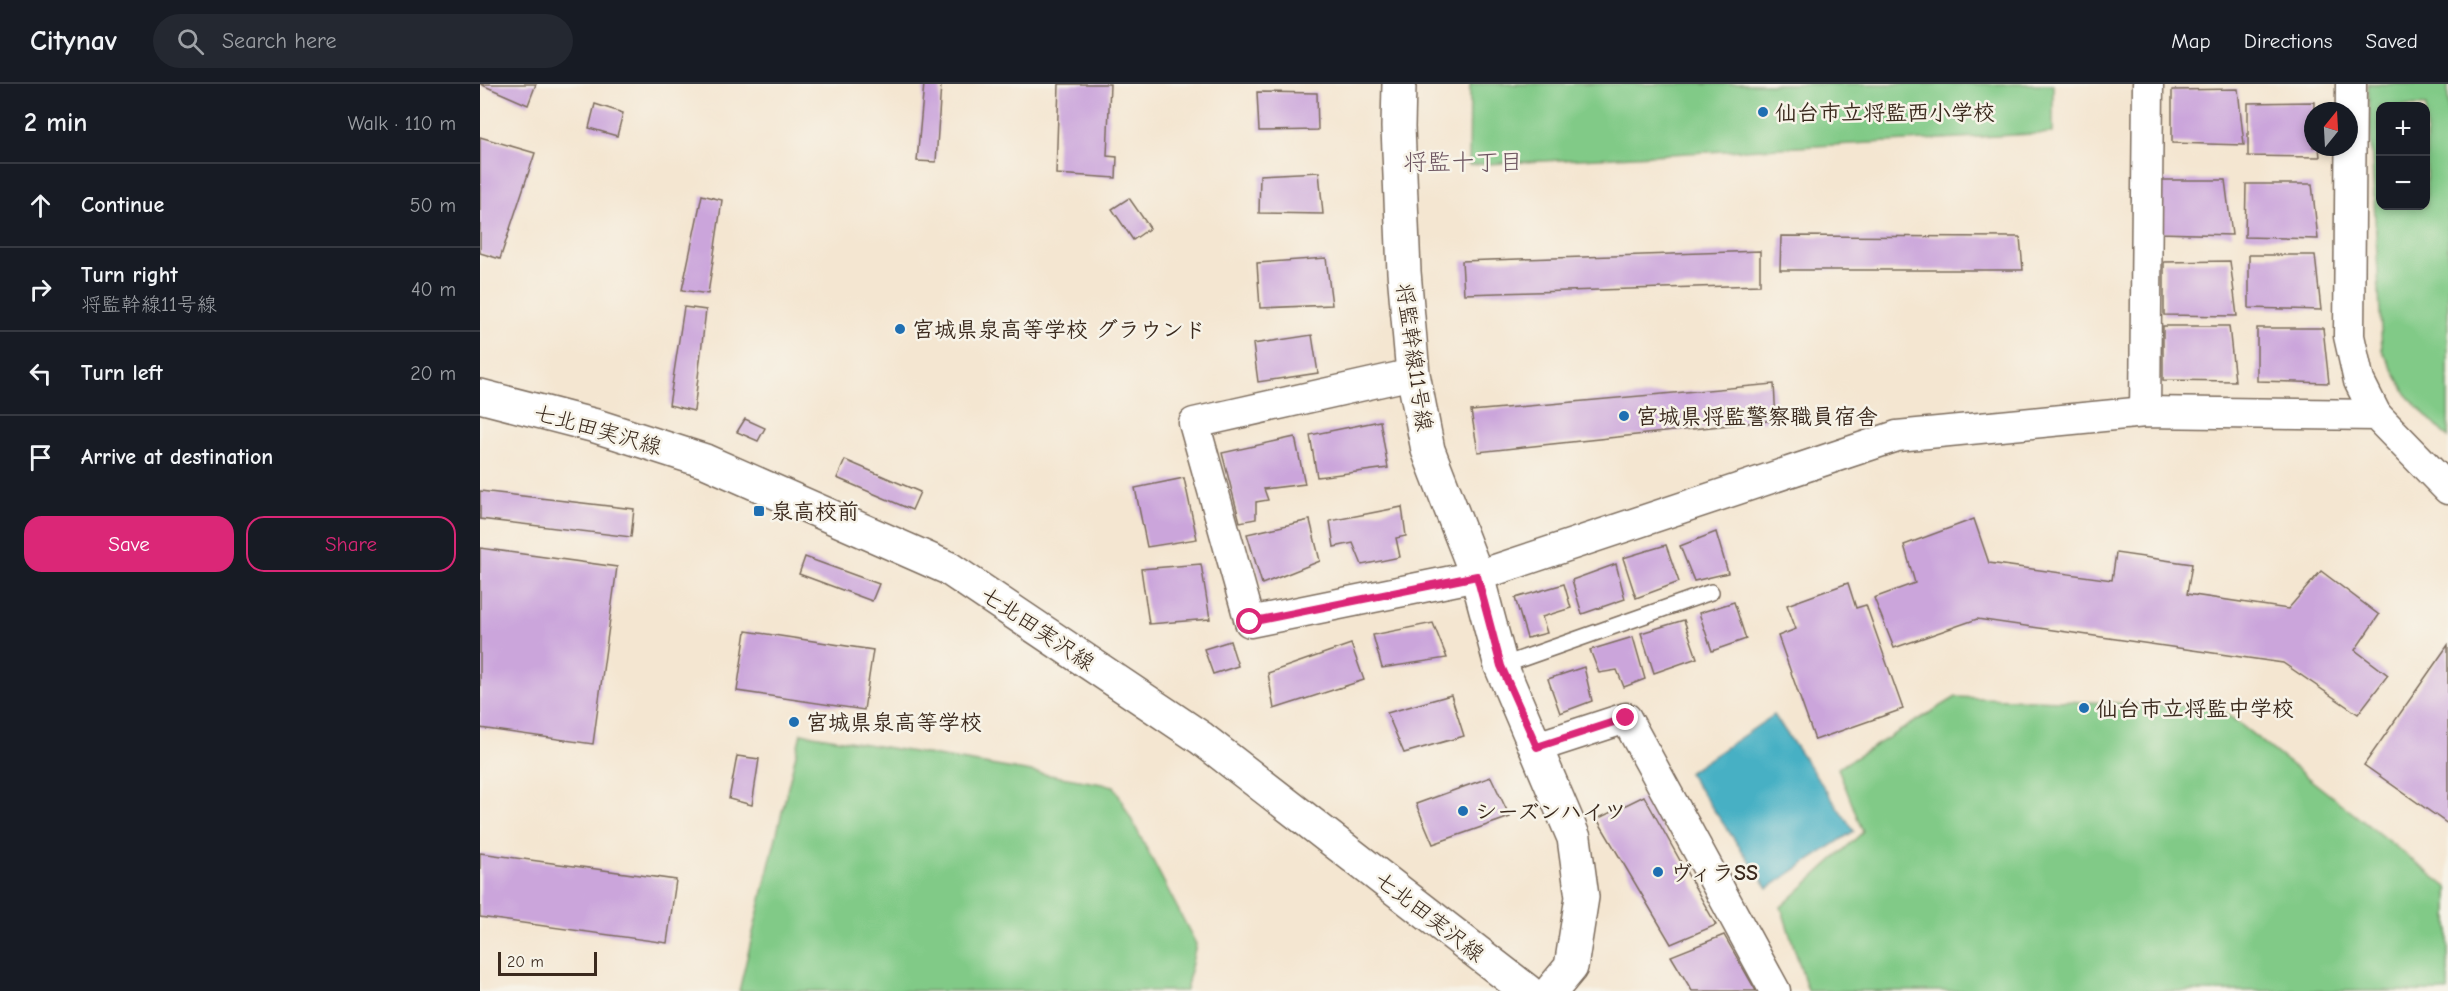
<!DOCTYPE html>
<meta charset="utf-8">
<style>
:root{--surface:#171b24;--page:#242831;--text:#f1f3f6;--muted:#9ea1a6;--line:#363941;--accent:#db2777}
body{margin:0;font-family:"Comic Neue","Klee One",sans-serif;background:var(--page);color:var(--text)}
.controls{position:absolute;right:18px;top:18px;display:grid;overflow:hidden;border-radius:12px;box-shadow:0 3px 9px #0003}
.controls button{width:54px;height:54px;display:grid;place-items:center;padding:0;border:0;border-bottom:2px solid var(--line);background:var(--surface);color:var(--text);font:30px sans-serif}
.compass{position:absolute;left:1824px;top:18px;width:54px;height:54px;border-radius:50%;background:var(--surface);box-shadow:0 3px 9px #0003;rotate:18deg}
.scale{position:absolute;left:18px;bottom:15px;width:99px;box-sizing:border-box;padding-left:6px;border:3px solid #3b2a1e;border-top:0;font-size:16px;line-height:21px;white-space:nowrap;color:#3b2a1e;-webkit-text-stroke:4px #f7f3e8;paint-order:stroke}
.stop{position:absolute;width:18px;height:18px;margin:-14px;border:4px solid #db2777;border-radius:50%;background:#fff}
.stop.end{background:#db2777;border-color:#fff;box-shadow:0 2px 6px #0008}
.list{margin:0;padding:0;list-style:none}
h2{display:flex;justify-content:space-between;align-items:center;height:78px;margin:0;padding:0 24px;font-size:26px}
h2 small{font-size:20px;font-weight:400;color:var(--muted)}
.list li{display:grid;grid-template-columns:39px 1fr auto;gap:18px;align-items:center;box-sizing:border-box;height:84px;padding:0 24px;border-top:2px solid var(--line)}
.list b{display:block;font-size:22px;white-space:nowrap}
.list p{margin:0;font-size:20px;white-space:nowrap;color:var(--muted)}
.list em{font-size:20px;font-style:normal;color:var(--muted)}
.actions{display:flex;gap:12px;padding:18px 24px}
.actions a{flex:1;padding:14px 0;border:2px solid var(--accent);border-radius:18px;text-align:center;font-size:21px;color:var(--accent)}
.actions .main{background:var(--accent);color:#fff}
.icon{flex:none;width:33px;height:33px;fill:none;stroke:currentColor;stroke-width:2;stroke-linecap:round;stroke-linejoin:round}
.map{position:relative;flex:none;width:1968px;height:907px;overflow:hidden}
header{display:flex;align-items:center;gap:36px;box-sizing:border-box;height:84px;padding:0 30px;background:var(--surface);border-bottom:2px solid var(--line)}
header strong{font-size:28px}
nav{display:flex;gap:33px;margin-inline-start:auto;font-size:21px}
.search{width:420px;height:54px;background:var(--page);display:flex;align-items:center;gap:15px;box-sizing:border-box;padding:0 21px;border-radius:33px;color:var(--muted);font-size:22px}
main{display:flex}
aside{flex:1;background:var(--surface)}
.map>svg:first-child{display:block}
.green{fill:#81ca87;stroke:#5e7a52;stroke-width:1.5;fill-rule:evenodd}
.water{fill:#46b0c4;stroke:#406d71;stroke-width:1.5}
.building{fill:#cba5db}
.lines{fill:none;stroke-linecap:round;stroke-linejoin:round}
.service-casing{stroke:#7c6c5d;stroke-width:18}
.minor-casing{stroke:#7c6c5d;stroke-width:33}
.tertiary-casing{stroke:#7c6c5d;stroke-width:36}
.service{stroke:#fff;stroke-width:15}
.minor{stroke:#fff;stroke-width:30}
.tertiary{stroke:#fff;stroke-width:33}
.route{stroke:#db2777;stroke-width:8}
.poi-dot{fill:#1f6fb2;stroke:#f7f3e8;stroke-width:2}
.labels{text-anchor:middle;stroke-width:5;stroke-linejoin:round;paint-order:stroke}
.poi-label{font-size:22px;font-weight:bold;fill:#3b2a1e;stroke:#f7f3e8;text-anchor:start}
.street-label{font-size:22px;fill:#3b2a1e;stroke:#f7f3e8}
.neighbourhood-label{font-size:24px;fill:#6d5560;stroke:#f7f3e8}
</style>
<header>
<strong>Citynav</strong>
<div class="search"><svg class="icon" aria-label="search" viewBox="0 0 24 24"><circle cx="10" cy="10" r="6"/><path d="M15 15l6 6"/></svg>Search here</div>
<nav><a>Map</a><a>Directions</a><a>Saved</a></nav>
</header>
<main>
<aside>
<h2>2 min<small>Walk · 110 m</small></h2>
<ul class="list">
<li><svg class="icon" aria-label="ahead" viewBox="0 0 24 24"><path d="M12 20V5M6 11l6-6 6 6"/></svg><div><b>Continue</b></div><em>50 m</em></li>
<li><svg class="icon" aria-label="right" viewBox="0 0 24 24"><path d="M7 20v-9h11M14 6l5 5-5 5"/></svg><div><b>Turn right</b><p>将監幹線11号線</p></div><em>40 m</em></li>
<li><svg class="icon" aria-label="left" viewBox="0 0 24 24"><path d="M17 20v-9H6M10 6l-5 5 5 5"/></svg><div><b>Turn left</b></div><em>20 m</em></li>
<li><svg class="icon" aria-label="arrive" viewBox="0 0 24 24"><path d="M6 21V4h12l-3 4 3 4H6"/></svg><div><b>Arrive at destination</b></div></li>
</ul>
<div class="actions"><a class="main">Save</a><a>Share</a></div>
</aside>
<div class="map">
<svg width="1968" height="907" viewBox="0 0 1968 907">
<rect width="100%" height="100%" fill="#f7f3e8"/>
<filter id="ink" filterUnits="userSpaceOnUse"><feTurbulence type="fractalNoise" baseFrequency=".0167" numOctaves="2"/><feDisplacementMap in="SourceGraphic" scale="12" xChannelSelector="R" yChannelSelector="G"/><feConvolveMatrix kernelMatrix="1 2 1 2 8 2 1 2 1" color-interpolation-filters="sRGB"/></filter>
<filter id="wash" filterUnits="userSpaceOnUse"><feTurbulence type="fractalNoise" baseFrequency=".008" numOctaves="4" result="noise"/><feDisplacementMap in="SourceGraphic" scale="24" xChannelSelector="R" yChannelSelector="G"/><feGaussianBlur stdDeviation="1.35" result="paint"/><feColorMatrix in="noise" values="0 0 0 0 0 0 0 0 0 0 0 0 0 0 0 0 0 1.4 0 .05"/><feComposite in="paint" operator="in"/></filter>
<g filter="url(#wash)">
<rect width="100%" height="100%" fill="#f4e6d1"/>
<g class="green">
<polygon points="990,0 1573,0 1573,49 989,81"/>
<path d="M1888,0H1968V354L1928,313L1902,266ZM1900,22H1946V122H1900Z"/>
<polygon points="1476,613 1738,623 1968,804 1968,907 1328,907 1301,823 1383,748 1358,684"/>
<polygon points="321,649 634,702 716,860 706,907 259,907"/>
</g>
<polygon class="water" points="1294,631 1374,747 1288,804 1208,689"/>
<g id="blocks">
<g class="building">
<polygon points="0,0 56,0 48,21"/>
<polygon points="444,0 461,0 456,78 437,77"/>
<polygon points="579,0 630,0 627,72 637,73 636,94 576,90"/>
<polygon points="1758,5 1764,61 1692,59 1692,6"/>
<polygon points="777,8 837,9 838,46 779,47"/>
<polygon points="1834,18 1833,63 1839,63 1840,73 1768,72 1768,19"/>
<polygon points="115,20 143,29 137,52 109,44"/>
<polygon points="0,53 55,69 20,175 0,169"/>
<polygon points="839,88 843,130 779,129 780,91"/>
<polygon points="1680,96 1745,96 1752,151 1679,149"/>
<polygon points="1766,100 1832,100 1838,155 1765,153"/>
<polygon points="222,111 242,116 228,210 202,206"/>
<polygon points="649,114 670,144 653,156 632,125"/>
<polygon points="1301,152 1540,153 1543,186 1300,186"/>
<polygon points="1280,167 1280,201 984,210 982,177"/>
<polygon points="1769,171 1835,171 1841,226 1769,224"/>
<polygon points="846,174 852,221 780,224 777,179"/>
<polygon points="1750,177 1757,232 1684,231 1684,178"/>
<polygon points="204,223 226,226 214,327 189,321"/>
<polygon points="1683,242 1749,242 1755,297 1683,296"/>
<polygon points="1777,244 1843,244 1849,299 1777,297"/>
<polygon points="832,251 838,289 778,298 773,260"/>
<polygon points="1294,300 1296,336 998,368 991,327"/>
<polygon points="265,335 285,344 278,357 257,348"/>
<polygon points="900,337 908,384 837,393 830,351"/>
<polygon points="815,353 825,400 784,405 788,416 776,418 776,435 760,438 742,369"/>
<polygon points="365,376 440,408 432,426 357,394"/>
<polygon points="704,394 717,455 667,463 655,404"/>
<polygon points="0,407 154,425 151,453 0,435"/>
<polygon points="922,423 926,452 916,454 920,473 882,481 873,459 854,463 850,437"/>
<polygon points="1494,435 1509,479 1632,496 1636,469 1712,480 1707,510 1808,525 1841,487 1899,531 1875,566 1908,591 1878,630 1803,579 1497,535 1414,564 1394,514 1435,499 1424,461"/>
<polygon points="830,436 840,477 782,500 767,450"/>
<polygon points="1236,448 1248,489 1214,497 1200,462"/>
<polygon points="1186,461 1199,498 1156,514 1143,474"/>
<polygon points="0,464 137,483 113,660 0,644"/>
<polygon points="325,473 399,500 392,517 319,490"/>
<polygon points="721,480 730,535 669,540 661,485"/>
<polygon points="1136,480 1145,515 1102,530 1092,496"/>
<polygon points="1368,499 1376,524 1386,521 1423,625 1335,656 1298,552 1316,545 1307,521"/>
<polygon points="1084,500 1091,524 1062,533 1067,549 1047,554 1035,514"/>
<polygon points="1254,518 1266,555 1232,567 1219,529"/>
<polygon points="1204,536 1217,574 1174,589 1161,549"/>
<polygon points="953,539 967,574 902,584 893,551"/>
<polygon points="266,547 393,566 384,626 257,607"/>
<polygon points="1153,553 1165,595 1144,603 1137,586 1119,589 1110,566"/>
<polygon points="750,557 758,582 733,590 724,565"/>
<polygon points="871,560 884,596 794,625 788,589"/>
<polygon points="1968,561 1968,740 1884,681"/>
<polygon points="1104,583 1112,617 1080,629 1068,595"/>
<polygon points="971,611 984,652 924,669 907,629"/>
<polygon points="257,672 279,675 272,721 249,715"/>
<polygon points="1011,693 1030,733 953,760 936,720"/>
<polygon points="1164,712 1236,841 1191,860 1117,735"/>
<polygon points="0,769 196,796 187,859 0,833"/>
<polygon points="1244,851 1276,907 1212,907 1191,872"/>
</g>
</g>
</g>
<g filter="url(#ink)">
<use href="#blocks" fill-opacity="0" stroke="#7c6c5d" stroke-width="1.5"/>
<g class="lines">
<defs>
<polyline id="service" points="1021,582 1231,508"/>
<g id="minor">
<polyline points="1871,0 1869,252 1879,297 1896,331"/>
<polyline points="933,290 714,339 770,538 997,492 1417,352 1665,328 1896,331 1968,405"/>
<polyline points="1665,328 1668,0"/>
<polyline points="1057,663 1146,634 1295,907"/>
</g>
<g id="tertiary">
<polyline points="919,0 918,43 924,188 933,290 948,366 997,492 1021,582 1094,754 1102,813 1091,883 1071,907"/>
<polyline points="0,312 116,342 225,377 468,484 721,654 1047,907"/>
</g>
</defs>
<use href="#service" class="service-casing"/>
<use href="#minor" class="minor-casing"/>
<use href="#tertiary" class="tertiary-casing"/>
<use href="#service" class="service"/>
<use href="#minor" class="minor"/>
<use href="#tertiary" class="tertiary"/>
</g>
</g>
<g class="lines" filter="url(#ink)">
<polyline class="route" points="770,538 997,492 1021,582 1057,663 1146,634"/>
</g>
<g class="poi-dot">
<circle cx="1283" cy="28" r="6"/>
<circle cx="420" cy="245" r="6"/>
<circle cx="1144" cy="332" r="6"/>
<rect x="273" y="421" width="12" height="12" rx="3"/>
<circle cx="1604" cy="624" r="6"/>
<circle cx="314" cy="638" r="6"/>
<circle cx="983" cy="727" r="6"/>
<circle cx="1178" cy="788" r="6"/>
</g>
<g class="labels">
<g class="poi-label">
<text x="1295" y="36">仙台市立将監西小学校</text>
<text x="432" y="253">宮城県泉高等学校 グラウンド</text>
<text x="1156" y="340">宮城県将監警察職員宿舎</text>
<text x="291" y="435">泉高校前</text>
<text x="1616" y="632">仙台市立将監中学校</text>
<text x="326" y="646">宮城県泉高等学校</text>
<text x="995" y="735">シーズンハイツ</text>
<text x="1190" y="796">ヴィラSS</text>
</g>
<g class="street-label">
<text transform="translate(935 273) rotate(82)" y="8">将監幹線11号線</text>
<text transform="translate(118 345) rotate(16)" y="8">七北田実沢線</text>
<text transform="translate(558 544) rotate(34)" y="8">七北田実沢線</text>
<text transform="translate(950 832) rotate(38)" y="8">七北田実沢線</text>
</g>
<g class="neighbourhood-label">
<text x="983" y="86">将監十丁目</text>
</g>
</g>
</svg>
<div class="controls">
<button>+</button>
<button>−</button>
</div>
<svg class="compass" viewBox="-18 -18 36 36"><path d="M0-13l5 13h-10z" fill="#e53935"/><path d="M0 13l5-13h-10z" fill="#9ea1a6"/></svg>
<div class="scale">20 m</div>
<div class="stop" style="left:770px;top:538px"></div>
<div class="stop end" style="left:1146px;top:634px"></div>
</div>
</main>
